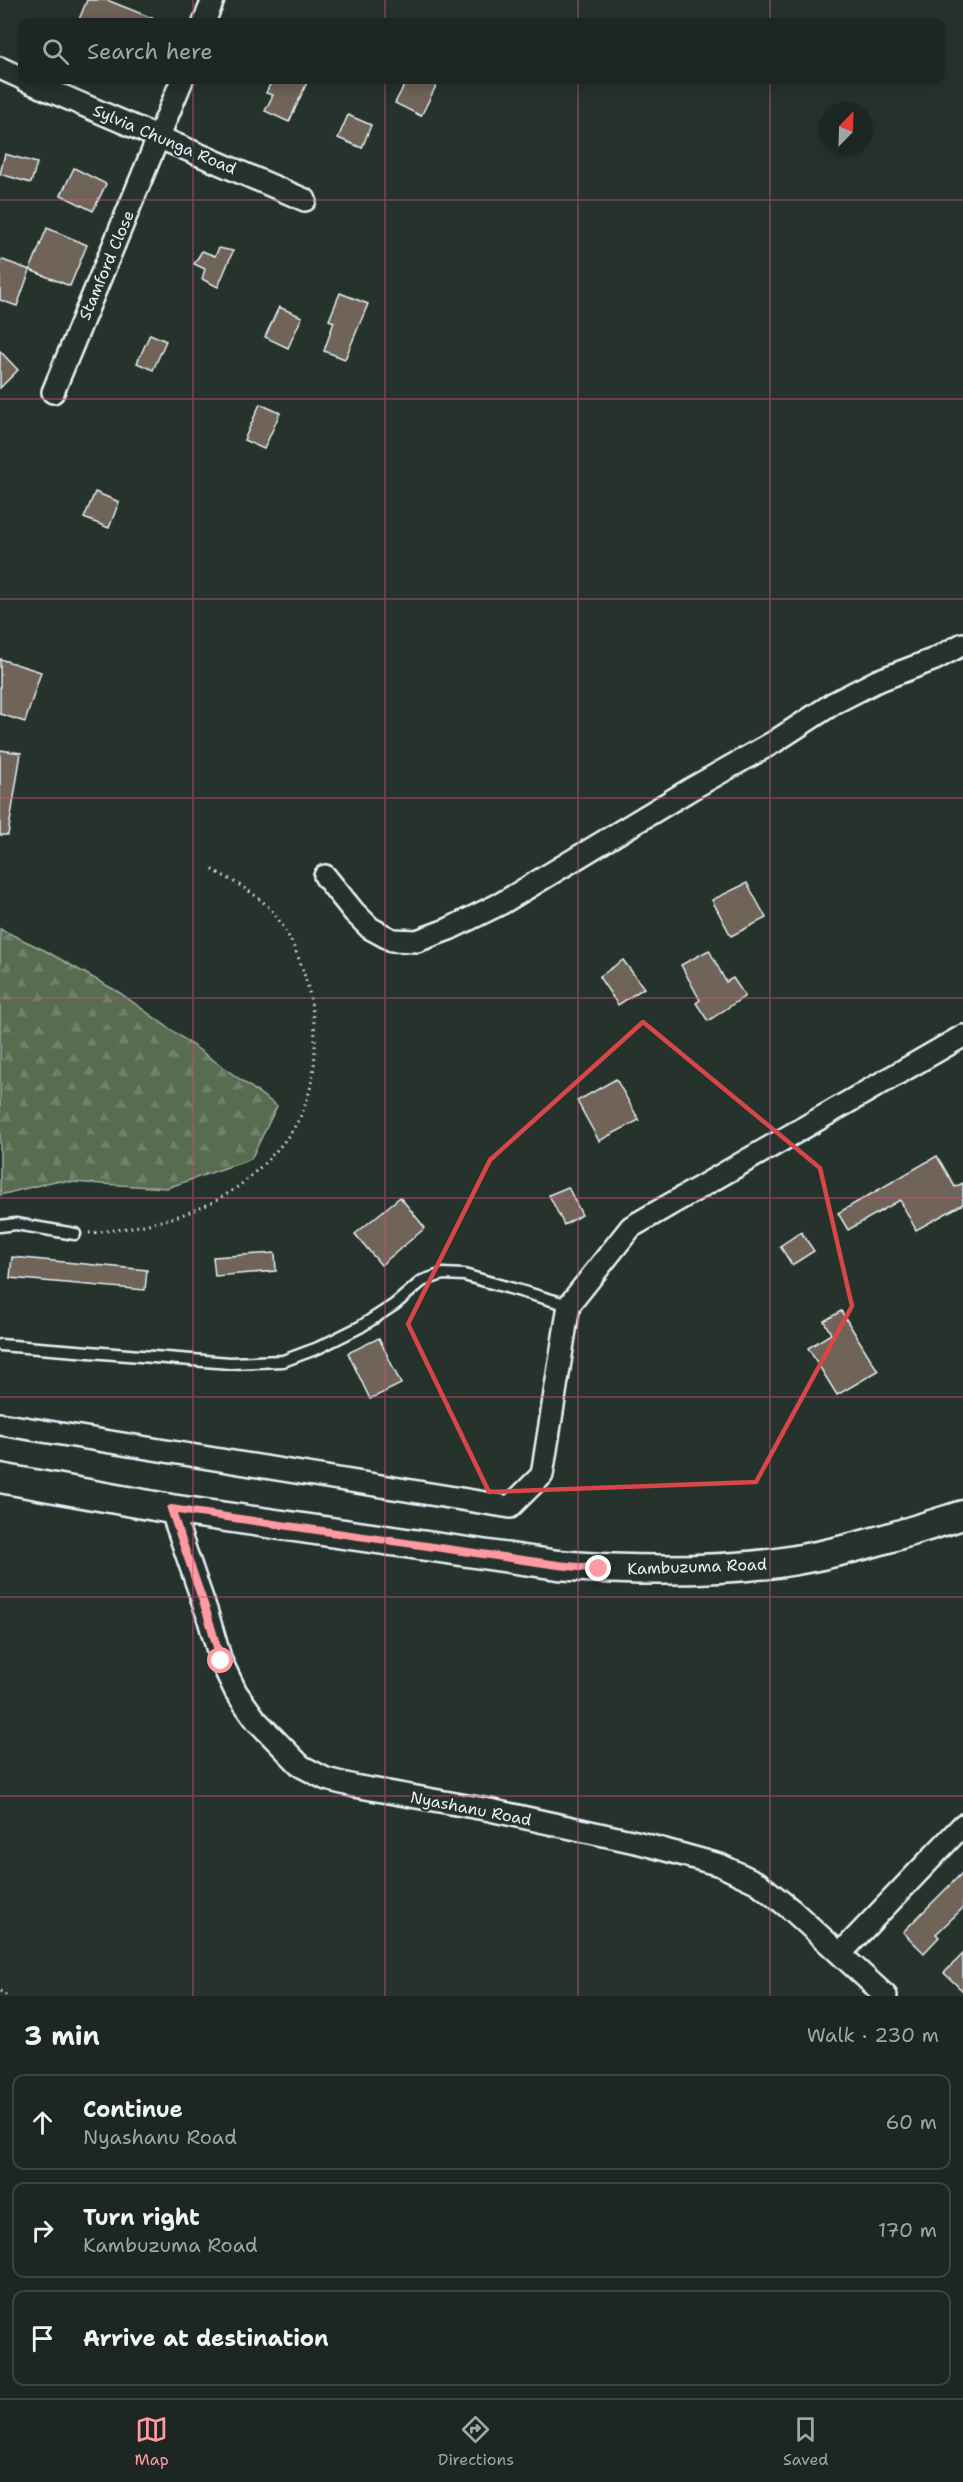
<!DOCTYPE html>
<meta charset="utf-8">
<style>
:root{--surface:#1c2622;--page:#29322f;--text:#f1f3f6;--muted:#a0a5a5;--line:#3a4340;--accent:#ff9aa2}
body{margin:0;font-family:"Shantell Sans",sans-serif;background:var(--page);color:var(--text)}
.compass{position:absolute;left:819px;top:102px;width:54px;height:54px;border-radius:50%;background:var(--surface);box-shadow:0 3px 15px #0003;rotate:23deg}
.stop{position:absolute;width:18px;height:18px;margin:-14px;border:4px solid #ff9aa2;border-radius:50%;background:#fff}
.stop.end{background:#ff9aa2;border-color:#fff;box-shadow:0 2px 6px #0008}
.list{margin:0;padding:0;list-style:none}
h2{display:flex;justify-content:space-between;align-items:center;height:78px;margin:0;padding:0 24px;font-size:26px}
h2 small{font-size:20px;font-weight:400;color:var(--muted)}
.list li{display:grid;grid-template-columns:39px 1fr auto;gap:18px;align-items:center;box-sizing:border-box;height:96px;margin:0 12px 12px;padding:0 12px;border:2px solid var(--line);border-radius:12px}
.list b{display:block;font-size:22px;white-space:nowrap}
.list p{margin:0;font-size:20px;white-space:nowrap;color:var(--muted)}
.list em{font-size:20px;font-style:normal;color:var(--muted)}
.icon{flex:none;width:33px;height:33px;fill:none;stroke:currentColor;stroke-width:2;stroke-linecap:round;stroke-linejoin:round}
.map{position:relative;flex:none;width:963px;height:1996px;overflow:hidden}
.search{position:absolute;background:var(--surface);box-shadow:0 3px 15px #0003;left:18px;right:18px;top:18px;height:66px;display:flex;align-items:center;gap:15px;box-sizing:border-box;padding:0 21px;border-radius:12px;color:var(--muted);font-size:22px}
.sheet{height:402px;background:var(--surface)}
nav{display:flex;justify-content:space-around;align-items:center;box-sizing:border-box;height:84px;border-top:2px solid var(--line);background:var(--surface);font-size:16px;color:var(--muted)}
nav a{display:grid;justify-items:center;gap:3px}
nav .on{color:var(--accent)}
.map>svg:first-child{display:block}
.forest{fill:url(#forest-firs);stroke:#a0aea4;stroke-width:1.5}
.building{fill:#6f6458;stroke:#e8f1f8;stroke-width:1.5}
.lines{fill:none;stroke-linecap:round;stroke-linejoin:round}
.lane-casing{stroke:#e8f1f8;stroke-width:15}
.street-casing{stroke:#e8f1f8;stroke-width:26}
.secondary-casing{stroke:#e8f1f8;stroke-width:33}
.path{stroke:#e8f1f8;stroke-width:3;stroke-dasharray:1.5 4.5;stroke-linecap:butt}
.lane{stroke:#26332d;stroke-width:10}
.street{stroke:#26332d;stroke-width:21}
.secondary{stroke:#26332d;stroke-width:28}
.route{stroke:#ff9aa2;stroke-width:8}
.marked{fill:none;stroke:#d94647;stroke-width:4.5;stroke-linejoin:round}
.grid{fill:none;stroke:#cc4e82;stroke-width:1.5;stroke-opacity:0.55}
.labels{text-anchor:middle;stroke-width:4.5;stroke-linejoin:round;paint-order:stroke}
.street-label{font-size:16px;fill:#e8f1f8;stroke:#26332d}
</style>
<div class="map">
<svg width="963" height="1996" viewBox="0 0 963 1996">
<defs>
<pattern id="forest-firs" width="22" height="20" patternUnits="userSpaceOnUse" patternTransform="scale(1.5)"><rect width="22" height="20" fill="#586c50"/><path d="M5 1l3.5 6h-7zM16 11l3.5 6h-7z" fill="#70816a"/></pattern>
</defs>
<rect width="100%" height="100%" fill="#26332d"/>
<filter id="ink" filterUnits="userSpaceOnUse"><feTurbulence type="fractalNoise" baseFrequency=".0167" numOctaves="2"/><feDisplacementMap in="SourceGraphic" scale="12" xChannelSelector="R" yChannelSelector="G"/><feConvolveMatrix kernelMatrix="1 2 1 2 8 2 1 2 1" color-interpolation-filters="sRGB"/></filter>
<g filter="url(#ink)">
<polygon class="forest" points="0,929 44,950 120,993 277,1106 251,1159 167,1188 55,1181 0,1195"/>
<g class="building">
<polygon points="87,0 107,0 162,22 78,22"/>
<polygon points="272,80 308,80 289,122 265,111 273,95 266,93"/>
<polygon points="407,80 439,80 421,116 395,103"/>
<polygon points="348,115 371,125 362,148 338,138"/>
<polygon points="5,154 37,163 31,183 0,174"/>
<polygon points="74,168 106,184 93,211 61,195"/>
<polygon points="47,228 87,245 70,286 30,270"/>
<polygon points="219,248 233,251 218,287 202,279 205,269 194,264 202,251 215,256"/>
<polygon points="0,259 30,270 17,306 0,300"/>
<polygon points="340,293 368,304 345,359 324,351 334,322 329,320"/>
<polygon points="279,307 302,317 288,348 265,337"/>
<polygon points="150,334 166,341 153,370 137,363"/>
<polygon points="0,351 18,370 0,388"/>
<polygon points="260,404 280,413 264,449 244,440"/>
<polygon points="95,492 119,502 109,528 84,518"/>
<polygon points="0,659 41,672 25,722 0,714"/>
<polygon points="0,750 21,753 8,835 0,835"/>
<polygon points="747,883 766,918 731,936 712,900"/>
<polygon points="709,950 726,982 733,978 745,996 708,1021 696,1003 700,1000 681,965"/>
<polygon points="623,960 644,988 618,1005 599,977"/>
<polygon points="616,1079 639,1120 599,1141 577,1101"/>
<polygon points="937,1156 955,1187 963,1183 963,1204 916,1230 900,1200 848,1230 838,1213"/>
<polygon points="568,1187 582,1215 564,1225 549,1195"/>
<polygon points="400,1197 425,1228 381,1265 355,1234"/>
<polygon points="801,1232 814,1251 792,1265 780,1246"/>
<polygon points="275,1253 276,1271 215,1276 213,1257"/>
<polygon points="12,1257 147,1270 145,1290 10,1278"/>
<polygon points="841,1311 878,1371 837,1395 808,1348 831,1334 824,1321"/>
<polygon points="379,1338 401,1384 370,1399 348,1353"/>
<polygon points="963,1872 963,1908 936,1934 939,1937 924,1953 903,1932"/>
<polygon points="963,1954 963,1991 944,1973"/>
</g>
<g class="lines">
<defs>
<g id="lane">
<polyline points="0,1226 16,1224 75,1234"/>
<polyline points="0,1345 230,1363 283,1361 318,1348 360,1327 394,1305 422,1281 443,1274 464,1275 569,1305"/>
</g>
<g id="street">
<polyline points="204,22 213,0"/>
<polyline points="0,68 22,78"/>
<polyline points="25,80 305,200"/>
<polyline points="53,392 182,80"/>
<polyline points="325,876 354,912 370,928 392,940 417,941 449,929 502,903 691,789 774,742 834,703 877,681 935,659 963,644"/>
<polyline points="0,1424 510,1507 542,1475 569,1305 631,1227 963,1036"/>
<polyline points="171,1509 207,1613 221,1661 236,1692 256,1720 301,1766 326,1779 354,1786 490,1810 640,1843 720,1865 758,1883 793,1911 886,1996"/>
<polyline points="841,1953 963,1825"/>
</g>
<path id="secondary" d="M0,1478L171,1509L558,1565C630,1571 705,1572 777,1563C841,1554 902,1534 963,1515"/>
</defs>
<use href="#lane" class="lane-casing"/>
<use href="#street" class="street-casing"/>
<use href="#secondary" class="secondary-casing"/>
<g class="path">
<path d="M89,1233C140,1228 198,1217 240,1185C263,1166 290,1140 302,1113C328,1054 313,967 276,916C261,895 232,881 210,868"/>
<polyline points="0,1991 7,1996"/>
</g>
<use href="#lane" class="lane"/>
<use href="#street" class="street"/>
<use href="#secondary" class="secondary"/>
</g>
</g>
<g class="lines" filter="url(#ink)">
<polyline class="route" points="221,1661 207,1613 171,1509 558,1565 599,1569"/>
</g>
<path class="marked" d="M643,1022L820,1168L852,1306L756,1482L489,1492L408,1324L490,1160Z"/>
<path class="grid" d="M193,0V22M385,0V22M578,0V22M770,0V22M193,80V1996M385,80V1996M578,80V1996M770,80V1996M0,200H963M0,399H963M0,599H963M0,798H963M0,998H963M0,1198H963M0,1397H963M0,1597H963M0,1796H963"/>
<g class="labels">
<g class="street-label">
<text transform="translate(165 139) rotate(23)" y="6">Sylvia Chunga Road</text>
<text transform="translate(106 265) rotate(-67)" y="6">Stamford Close</text>
<text transform="translate(697 1566) rotate(-2)" y="6">Kambuzuma Road</text>
<text transform="translate(471 1808) rotate(11)" y="6">Nyashanu Road</text>
</g>
</g>
</svg>
<svg class="compass" viewBox="-18 -18 36 36"><path d="M0-13l5 13h-10z" fill="#e53935"/><path d="M0 13l5-13h-10z" fill="#a0a5a5"/></svg>
<div class="stop" style="left:221px;top:1661px"></div>
<div class="stop end" style="left:599px;top:1569px"></div>
<div class="search"><svg class="icon" aria-label="search" viewBox="0 0 24 24"><circle cx="10" cy="10" r="6"/><path d="M15 15l6 6"/></svg>Search here</div>
</div>
<section class="sheet">
<h2>3 min<small>Walk · 230 m</small></h2>
<ul class="list">
<li><svg class="icon" aria-label="ahead" viewBox="0 0 24 24"><path d="M12 20V5M6 11l6-6 6 6"/></svg><div><b>Continue</b><p>Nyashanu Road</p></div><em>60 m</em></li>
<li><svg class="icon" aria-label="right" viewBox="0 0 24 24"><path d="M7 20v-9h11M14 6l5 5-5 5"/></svg><div><b>Turn right</b><p>Kambuzuma Road</p></div><em>170 m</em></li>
<li><svg class="icon" aria-label="arrive" viewBox="0 0 24 24"><path d="M6 21V4h12l-3 4 3 4H6"/></svg><div><b>Arrive at destination</b></div></li>
</ul>
</section>
<nav>
<a class="on"><svg class="icon" aria-label="map" viewBox="0 0 24 24"><path d="M3 6l6-2 6 2 6-2v14l-6 2-6-2-6 2zM9 4v14M15 6v14"/></svg>Map</a>
<a><svg class="icon" aria-label="directions" viewBox="0 0 24 24"><path d="M12 3l9 9-9 9-9-9zM9 14v-3h6M13 9l2 2-2 2"/></svg>Directions</a>
<a><svg class="icon" aria-label="saved" viewBox="0 0 24 24"><path d="M7 4h10v16l-5-4-5 4z"/></svg>Saved</a>
</nav>
